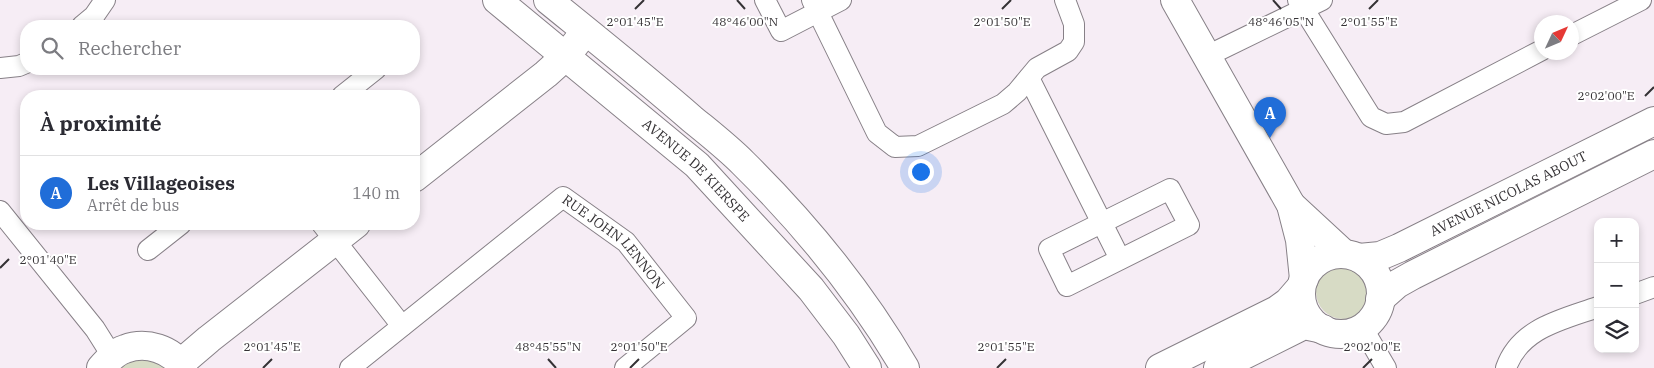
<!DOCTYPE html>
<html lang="fr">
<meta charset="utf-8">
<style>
:root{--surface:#fff;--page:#f2f2f3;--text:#2b2b33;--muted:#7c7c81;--line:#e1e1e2;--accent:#206dd8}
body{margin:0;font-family:"IBM Plex Serif",serif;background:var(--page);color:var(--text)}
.controls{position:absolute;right:15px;bottom:15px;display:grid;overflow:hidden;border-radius:10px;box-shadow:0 2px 8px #0003}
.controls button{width:45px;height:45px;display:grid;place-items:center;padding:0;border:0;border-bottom:1px solid var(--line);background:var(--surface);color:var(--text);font:25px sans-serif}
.compass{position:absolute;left:1534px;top:15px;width:45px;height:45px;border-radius:50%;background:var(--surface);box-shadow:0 2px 8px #0003;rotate:46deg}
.you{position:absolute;left:920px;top:171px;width:18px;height:18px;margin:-12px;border:4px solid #fff;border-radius:50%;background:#1a73e8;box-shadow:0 0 0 8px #1a73e833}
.badge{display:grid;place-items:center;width:32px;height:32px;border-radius:50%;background:var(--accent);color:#fff;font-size:16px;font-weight:700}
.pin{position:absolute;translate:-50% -41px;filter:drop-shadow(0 1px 2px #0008)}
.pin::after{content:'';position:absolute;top:26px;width:18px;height:15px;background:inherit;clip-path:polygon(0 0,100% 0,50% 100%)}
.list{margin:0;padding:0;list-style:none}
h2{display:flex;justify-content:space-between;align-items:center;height:65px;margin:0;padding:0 20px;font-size:21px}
h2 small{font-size:16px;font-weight:400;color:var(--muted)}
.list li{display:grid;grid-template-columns:32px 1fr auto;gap:15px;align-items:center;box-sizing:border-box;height:75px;padding:0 20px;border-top:1px solid var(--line)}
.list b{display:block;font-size:19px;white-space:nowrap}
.list p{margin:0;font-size:16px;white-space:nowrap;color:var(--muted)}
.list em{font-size:16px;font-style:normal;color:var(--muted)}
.icon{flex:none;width:28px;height:28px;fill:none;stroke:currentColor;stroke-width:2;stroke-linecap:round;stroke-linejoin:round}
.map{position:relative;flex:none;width:1654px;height:368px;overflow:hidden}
.search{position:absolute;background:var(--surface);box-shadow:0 2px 8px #0003;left:20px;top:20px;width:400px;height:55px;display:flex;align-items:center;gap:12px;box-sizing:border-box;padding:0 18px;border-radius:20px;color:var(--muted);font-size:19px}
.panel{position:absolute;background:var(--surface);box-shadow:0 2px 8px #0003;left:20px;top:90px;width:400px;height:140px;border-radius:20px}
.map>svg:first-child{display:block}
.green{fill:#d7dbc5}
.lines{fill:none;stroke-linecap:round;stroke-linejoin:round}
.street-casing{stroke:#878087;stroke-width:22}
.secondary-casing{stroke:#878087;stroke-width:30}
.street{stroke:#fff;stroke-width:20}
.secondary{stroke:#fff;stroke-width:28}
.ticks{fill:none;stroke:#353235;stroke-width:2}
.labels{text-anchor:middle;stroke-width:4;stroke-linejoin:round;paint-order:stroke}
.street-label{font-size:14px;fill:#353235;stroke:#fff}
.ticks-label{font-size:12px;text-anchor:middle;fill:#353235;stroke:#fff;stroke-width:4;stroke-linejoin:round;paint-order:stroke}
</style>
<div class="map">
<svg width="1654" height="368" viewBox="0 0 1654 368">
<rect width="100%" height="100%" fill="#f6edf5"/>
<g class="green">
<circle cx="1343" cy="292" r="27"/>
<polygon points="151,357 169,368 115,368 118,364"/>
</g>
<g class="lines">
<defs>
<g id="street">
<polyline points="765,0 781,31 841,0"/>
<polyline points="812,0 877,133 895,147 918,146 1003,104 1017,92 1037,68 1068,51 1074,42 1074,24 1065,0"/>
<polyline points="1298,0 1371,117 1386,124 1404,122 1542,50"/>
<polyline points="82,26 94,16 105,0"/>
<polyline points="1572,35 1641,0"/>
<polyline points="1207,56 1322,0"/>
<polyline points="0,68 19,66 26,63"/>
<polyline points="1029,78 1120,259"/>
<polyline points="342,96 376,69"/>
<polygon points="1170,189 1189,225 1067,286 1049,249"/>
<polyline points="0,211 95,329 112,356"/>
<polyline points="322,224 402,326"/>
<polyline points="148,250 181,224"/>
<polyline points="1635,294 1654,287"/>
<polyline points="1362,327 1386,368"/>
<path id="s1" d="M350,368L563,197L626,242L686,318L625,368"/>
<path d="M1506,368C1520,328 1561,320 1598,307"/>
</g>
<g id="secondary">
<path id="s2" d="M497,0L697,165L811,289L846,335L867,368"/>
<path d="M548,0C596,39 645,78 692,119C709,133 727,147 743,163C807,226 860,291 905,368"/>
<polyline points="1175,0 1291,205 1300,240 1304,279"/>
<polyline points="414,178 546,74 566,56 577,42"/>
<polyline points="1291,205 1344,254"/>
<circle cx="1341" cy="294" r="40"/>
<path id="s3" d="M1359,258L1380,256L1399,248L1654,121"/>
<polyline points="1380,299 1397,284 1413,275 1654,154"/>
<polyline points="181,363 209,339 356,224"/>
<path d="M101,368C108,360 115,352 125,349C146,341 172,349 183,368"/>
<polyline points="1160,368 1277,310 1288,302 1301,287"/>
<polyline points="1218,368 1304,325 1323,329"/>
</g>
</defs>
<use href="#street" class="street-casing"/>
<use href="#secondary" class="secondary-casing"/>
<use href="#street" class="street"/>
<use href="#secondary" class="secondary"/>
</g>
<path class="ticks" d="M737,0L745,9M1273,0L1281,9M635,9L644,0M1002,9L1011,0M1369,9L1378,0M1645,96L1654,87M0,268L9,259M548,359L556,368M263,368L272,359M630,368L639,359M997,368L1006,359M1363,368L1372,359"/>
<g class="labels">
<g class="street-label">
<text dy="5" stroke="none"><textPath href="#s2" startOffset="262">AVENUE DE KIERSPE</textPath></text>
<text dy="5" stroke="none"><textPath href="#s3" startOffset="164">AVENUE NICOLAS ABOUT</textPath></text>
<text dy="5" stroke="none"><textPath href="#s1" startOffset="341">RUE JOHN LENNON</textPath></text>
</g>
</g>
<g class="ticks-label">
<text x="635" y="26">2°01'45"E</text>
<text x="1002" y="26">2°01'50"E</text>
<text x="1369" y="26">2°01'55"E</text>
<text x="745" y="26">48°46'00"N</text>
<text x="1281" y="26">48°46'05"N</text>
<text x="1606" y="100">2°02'00"E</text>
<text x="48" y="264">2°01'40"E</text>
<text x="548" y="351">48°45'55"N</text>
<text x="272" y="351">2°01'45"E</text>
<text x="639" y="351">2°01'50"E</text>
<text x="1006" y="351">2°01'55"E</text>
<text x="1372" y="351">2°02'00"E</text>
</g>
</svg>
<div class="controls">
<button>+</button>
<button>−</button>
<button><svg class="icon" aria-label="layers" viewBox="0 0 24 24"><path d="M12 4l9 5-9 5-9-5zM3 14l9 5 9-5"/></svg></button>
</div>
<svg class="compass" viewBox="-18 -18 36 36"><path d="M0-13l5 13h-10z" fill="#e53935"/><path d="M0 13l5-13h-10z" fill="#7c7c81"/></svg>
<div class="you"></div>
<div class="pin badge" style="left:1270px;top:138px">A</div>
<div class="search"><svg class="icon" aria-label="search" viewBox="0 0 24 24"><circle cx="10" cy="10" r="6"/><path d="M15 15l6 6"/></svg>Rechercher</div>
<section class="panel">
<h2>À proximité<small></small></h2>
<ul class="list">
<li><span class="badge">A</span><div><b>Les Villageoises</b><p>Arrêt de bus</p></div><em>140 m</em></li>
</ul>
</section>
</div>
